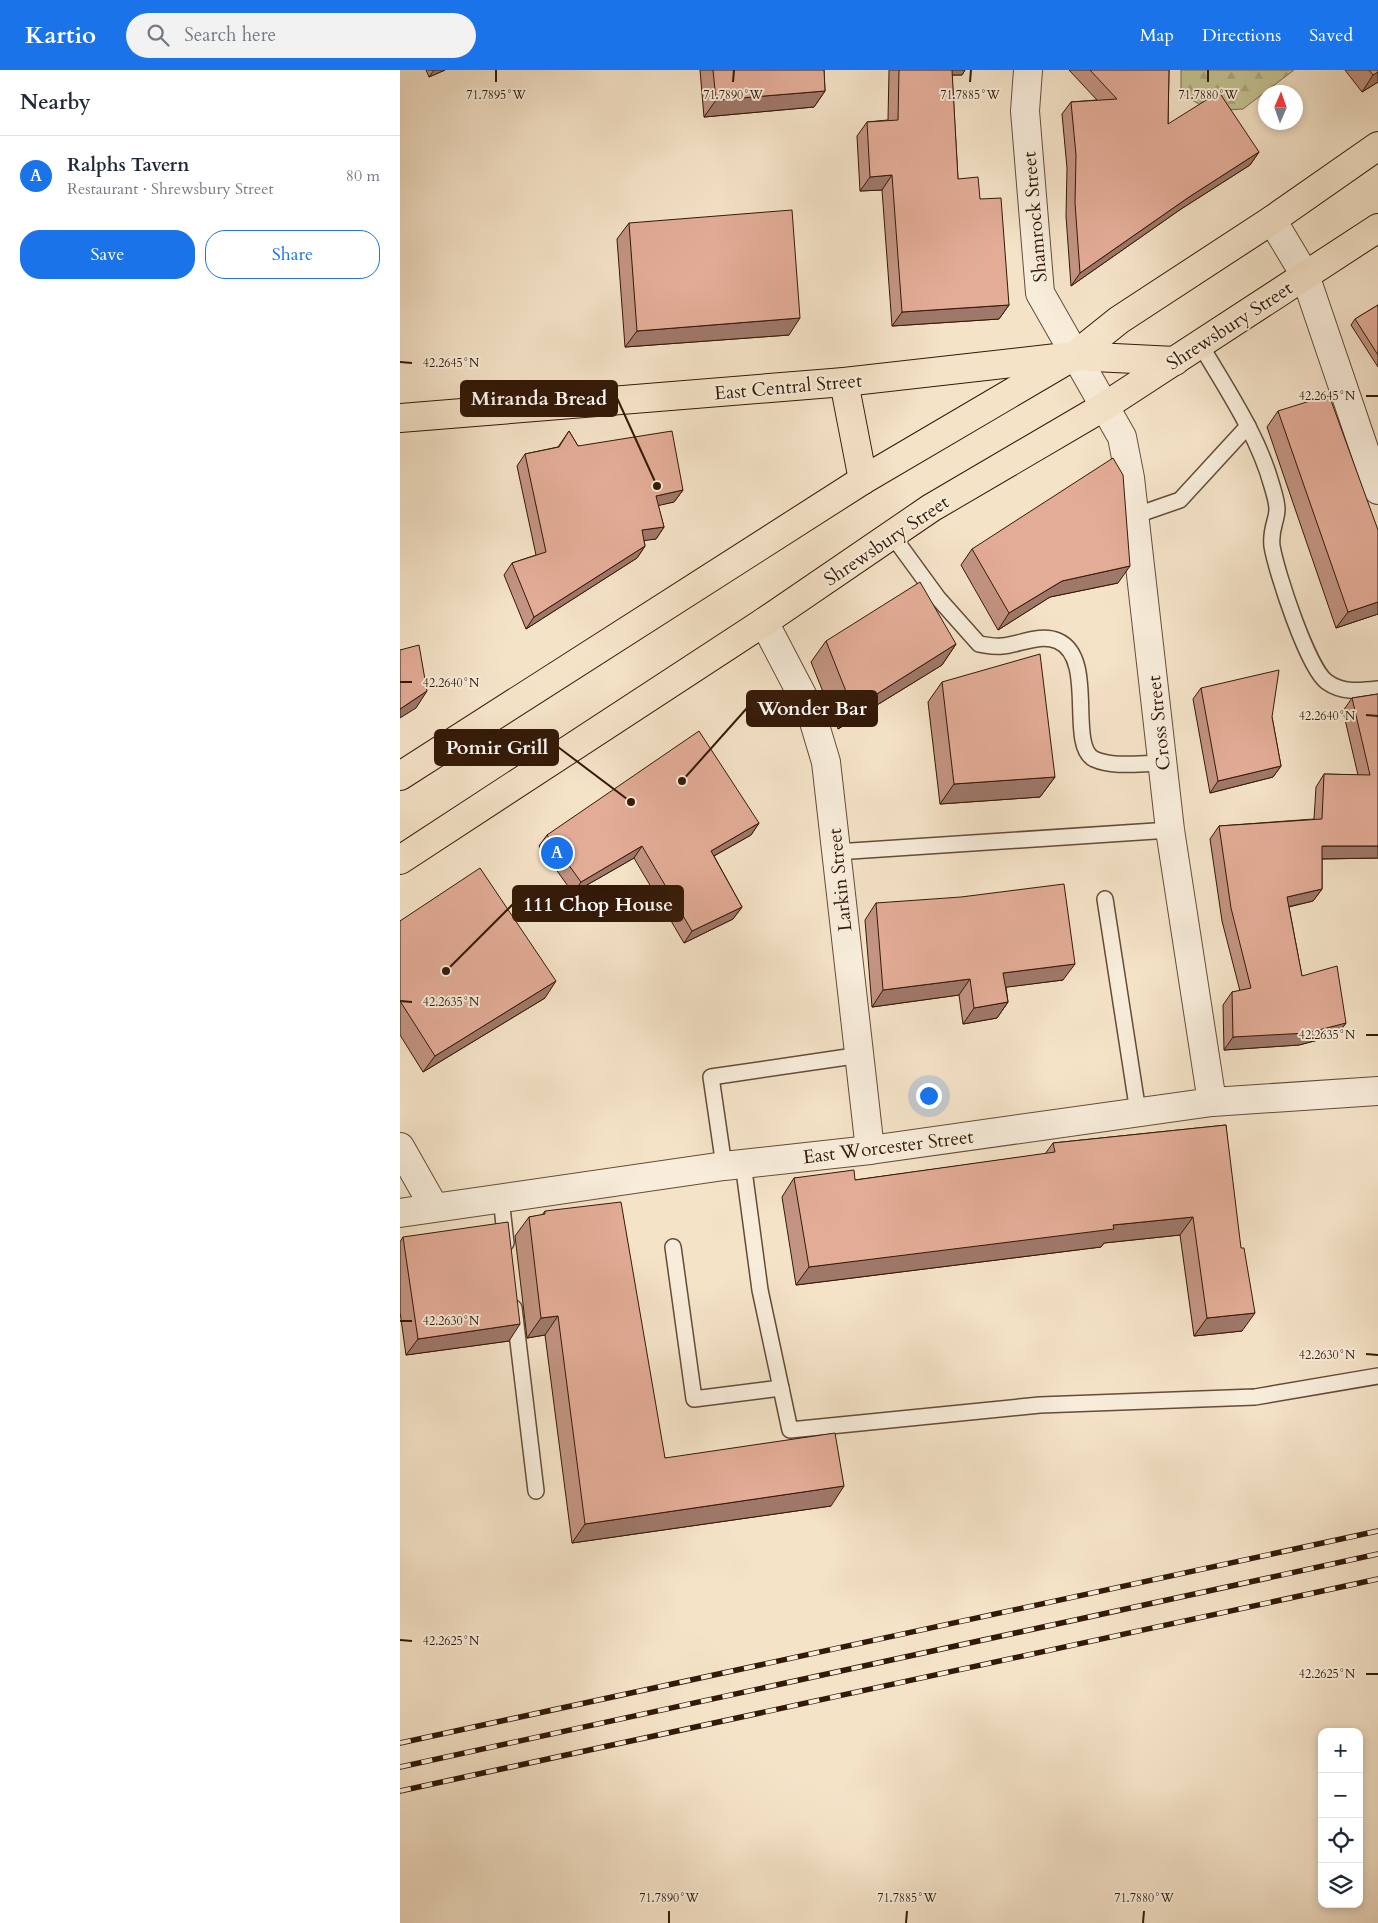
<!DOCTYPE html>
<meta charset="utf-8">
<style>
:root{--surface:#fff;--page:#f2f2f3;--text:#1f2937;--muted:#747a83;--line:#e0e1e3;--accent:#1a73e8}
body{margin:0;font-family:Cardo,serif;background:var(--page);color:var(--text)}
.controls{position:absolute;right:15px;bottom:15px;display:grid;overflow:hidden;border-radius:10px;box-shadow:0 2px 8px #0003}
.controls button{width:45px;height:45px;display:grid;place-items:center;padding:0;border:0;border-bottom:1px solid var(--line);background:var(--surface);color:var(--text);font:25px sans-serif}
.compass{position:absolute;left:858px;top:15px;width:45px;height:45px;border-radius:50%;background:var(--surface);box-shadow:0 2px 8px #0003;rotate:2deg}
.you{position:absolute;left:528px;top:1025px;width:18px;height:18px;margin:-12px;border:4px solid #fff;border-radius:50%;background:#1a73e8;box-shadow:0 0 0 8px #1a73e833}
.badge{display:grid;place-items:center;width:32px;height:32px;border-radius:50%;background:var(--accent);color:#fff;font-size:16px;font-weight:700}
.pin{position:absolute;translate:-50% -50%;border:2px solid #fff;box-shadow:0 1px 5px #0006}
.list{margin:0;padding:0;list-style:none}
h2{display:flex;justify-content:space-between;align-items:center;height:65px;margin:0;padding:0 20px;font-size:21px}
h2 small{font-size:16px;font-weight:400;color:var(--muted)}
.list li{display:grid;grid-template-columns:32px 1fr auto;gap:15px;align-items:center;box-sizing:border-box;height:80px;padding:0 20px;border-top:1px solid var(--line)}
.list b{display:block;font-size:19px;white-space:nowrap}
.list p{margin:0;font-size:16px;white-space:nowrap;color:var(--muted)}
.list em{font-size:16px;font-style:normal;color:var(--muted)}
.actions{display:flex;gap:10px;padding:15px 20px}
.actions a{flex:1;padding:11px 0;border:1px solid var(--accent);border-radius:20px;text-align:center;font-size:18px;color:var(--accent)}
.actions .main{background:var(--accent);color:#fff}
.icon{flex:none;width:28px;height:28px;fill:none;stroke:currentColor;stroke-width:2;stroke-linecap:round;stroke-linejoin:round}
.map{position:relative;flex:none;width:978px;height:1853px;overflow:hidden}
header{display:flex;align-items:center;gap:30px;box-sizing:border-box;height:70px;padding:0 25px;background:var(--accent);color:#fff}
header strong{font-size:24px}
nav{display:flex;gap:28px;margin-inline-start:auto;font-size:18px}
.search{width:350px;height:45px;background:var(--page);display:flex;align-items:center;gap:12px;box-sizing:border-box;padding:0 18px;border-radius:28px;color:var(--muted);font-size:19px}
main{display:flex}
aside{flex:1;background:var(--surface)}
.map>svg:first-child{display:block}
.forest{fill:url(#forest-firs);stroke:#7b6d4c}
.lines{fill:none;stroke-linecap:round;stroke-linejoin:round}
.lane-casing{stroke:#644c37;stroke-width:18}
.street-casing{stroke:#644c37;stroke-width:30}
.primary-casing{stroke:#331907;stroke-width:30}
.lane{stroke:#f8eddb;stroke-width:15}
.street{stroke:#f8eddb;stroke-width:28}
.primary{stroke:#f5e3c8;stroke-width:28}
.rail-casing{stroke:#331907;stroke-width:5.5}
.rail{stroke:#f8eddb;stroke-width:4;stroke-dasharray:11;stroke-linecap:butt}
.wall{fill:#c39482;stroke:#331907}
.shaded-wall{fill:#9f786a;stroke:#331907}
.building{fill:#e3ac97;stroke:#331907}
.ticks{fill:none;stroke:#331907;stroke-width:2}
.labels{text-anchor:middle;stroke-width:4;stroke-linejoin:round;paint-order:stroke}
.street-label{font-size:19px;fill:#331907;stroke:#f8eddb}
.ticks-label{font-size:12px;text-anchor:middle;fill:#331907;stroke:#f8eddb;stroke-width:4;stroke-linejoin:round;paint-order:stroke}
.leader{fill:none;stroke:#331907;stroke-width:2}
.callout-dot{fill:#331907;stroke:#f8eddb;stroke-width:2}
.callout{fill:#331907;stroke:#331907;stroke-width:2}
.callout-label{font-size:20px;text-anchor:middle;font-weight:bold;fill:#fff}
</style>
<header>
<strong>Kartio</strong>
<div class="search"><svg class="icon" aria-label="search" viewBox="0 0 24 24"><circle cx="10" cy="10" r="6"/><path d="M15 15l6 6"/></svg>Search here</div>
<nav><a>Map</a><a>Directions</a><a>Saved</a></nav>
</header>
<main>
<aside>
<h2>Nearby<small></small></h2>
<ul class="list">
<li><span class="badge">A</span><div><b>Ralphs Tavern</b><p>Restaurant · Shrewsbury Street</p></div><em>80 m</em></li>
</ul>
<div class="actions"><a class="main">Save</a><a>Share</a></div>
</aside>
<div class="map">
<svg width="978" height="1853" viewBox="0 0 978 1853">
<defs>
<pattern id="forest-firs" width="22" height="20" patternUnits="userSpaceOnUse" patternTransform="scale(1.25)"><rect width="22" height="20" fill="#c3c191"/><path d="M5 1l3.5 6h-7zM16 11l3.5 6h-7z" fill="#a8a57c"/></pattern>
</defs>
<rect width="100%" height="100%" fill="#f5e3c8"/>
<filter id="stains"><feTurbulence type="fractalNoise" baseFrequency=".004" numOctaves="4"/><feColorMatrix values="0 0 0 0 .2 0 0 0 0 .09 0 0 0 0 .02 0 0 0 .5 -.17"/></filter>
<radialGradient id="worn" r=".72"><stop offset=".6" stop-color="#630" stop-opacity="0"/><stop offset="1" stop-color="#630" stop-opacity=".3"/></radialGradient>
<polygon class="forest" points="781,0 894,0 843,39 810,41 781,23"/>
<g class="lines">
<defs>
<g id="lane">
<path d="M800,274C827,320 858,365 872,416C874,423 877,432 877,439C877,451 870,459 872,476C876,501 908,599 927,612C942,623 960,621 978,619"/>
<polyline points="734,446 780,430 848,356"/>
<path d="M492,465L538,528L579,574C586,575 594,577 602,576C619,575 640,563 658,571C697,588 667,675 694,689C714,698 741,693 762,693"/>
<polyline points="436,782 770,760"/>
<polyline points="705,829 738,1042"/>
<polyline points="343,1093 360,1220 390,1360 640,1335 855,1327 978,1306"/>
<polyline points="324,1096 311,1007 461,985"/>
<polyline points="101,1128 106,1173"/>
<polyline points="273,1177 294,1329 381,1318"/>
<polyline points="114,1238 136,1421"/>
</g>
<g id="street">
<polyline points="628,0 625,41 640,223 722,367 730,408 770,760 812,1032"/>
<polyline points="872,150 905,205 978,420"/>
<polyline points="364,552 411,642 426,692 470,1080"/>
<polyline points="0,1077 34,1137"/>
<polyline points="0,1143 324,1096 470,1080 812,1032 978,1021"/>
</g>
<g id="primary">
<polyline points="444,312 463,410"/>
<polyline points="0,348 444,312 674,286 775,291"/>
<polyline points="0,706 463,410 674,286 719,250 872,150 978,76"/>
<polyline points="0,790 364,552 531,438 705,336 978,158"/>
</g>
</defs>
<use href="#lane" class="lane-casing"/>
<use href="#street" class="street-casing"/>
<use href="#primary" class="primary-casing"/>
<use href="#lane" class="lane"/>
<use href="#street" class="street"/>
<use href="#primary" class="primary"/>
<defs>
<g id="rail">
<polyline points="0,1673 978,1461"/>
<polyline points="0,1697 978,1484"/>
<polyline points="0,1721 978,1509"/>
</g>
</defs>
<use href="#rail" class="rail-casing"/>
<use href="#rail" class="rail"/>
</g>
<g class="wall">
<polygon points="26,0 45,0 29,7"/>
<polygon points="300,0 424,0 425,21 414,37 304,47"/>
<polygon points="489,0 565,0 562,5 552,5 558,109 580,129 609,235 599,249 492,256 482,120 460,121 457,66 467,52 488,50"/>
<polygon points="669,0 769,0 768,54 859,82 850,95 781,139 671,216 666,146 667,98 662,44 671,32 697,30"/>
<polygon points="945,0 978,0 978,12 962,22"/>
<polygon points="229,153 389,265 225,277 217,169"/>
<polygon points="978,235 978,297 951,255 955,249"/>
<polygon points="878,341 978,460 978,544 936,558 867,357"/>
<polygon points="169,361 178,376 283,420 274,432 258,435 264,457 256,469 244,470 245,476 237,488 126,559 104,505 112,493 136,485 117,396 125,384 158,377"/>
<polygon points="572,479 718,513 650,527 598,560 561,495"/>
<polygon points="426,571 556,574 542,595 438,659 411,592"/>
<polygon points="542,612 655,707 640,727 540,734 528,632"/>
<polygon points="801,618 872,647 881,696 873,707 810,723 793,629"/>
<polygon points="978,624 978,788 922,789 922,819 913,831 889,837 902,906 946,953 937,965 899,975 824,980 823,935 832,922 840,921 822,851 810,769 819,756 914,749 916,717 924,704 958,705 943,641 952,628"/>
<polygon points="359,753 351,765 314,786 342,837 333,849 284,873 234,788 173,823 139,776 147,765"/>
<polygon points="476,833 663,910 606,917 608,932 597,948 563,954 559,925 472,937 465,850"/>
<polygon points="0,851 145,928 23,1002 0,965"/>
<polygon points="826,1055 842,1261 794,1266 780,1165 704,1173 701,1177 396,1215 382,1127 394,1108 455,1110 645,1084 653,1073"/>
<polygon points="145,1141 265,1388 431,1436 172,1473 145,1265 127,1268 115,1166 129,1147 142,1145"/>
<polygon points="3,1167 109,1271 6,1285 0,1242 0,1172"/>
</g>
<g class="shaded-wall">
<polygon points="34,0 45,0 29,7"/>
<polygon points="545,0 565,0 562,5 541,5"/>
<polygon points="978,2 978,12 962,22 973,5"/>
<polygon points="425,21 414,37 304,47 316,30"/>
<polygon points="859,82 850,95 781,139 671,216 680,203 789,127"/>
<polygon points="492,105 482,120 460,121 470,107"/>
<polygon points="609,235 599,249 492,256 502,242"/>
<polygon points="400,248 389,265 225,277 237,261"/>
<polygon points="283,420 274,432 248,438 256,426"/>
<polygon points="264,457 256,469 234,472 242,460"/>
<polygon points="245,476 237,488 126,559 134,547"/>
<polygon points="730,496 718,513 650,527 598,560 609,543 662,511"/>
<polygon points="978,532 978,544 936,558 948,542"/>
<polygon points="556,574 542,595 438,659 453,639"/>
<polygon points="27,621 16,638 0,648 0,639"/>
<polygon points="881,696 873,707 810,723 818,711"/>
<polygon points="655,707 640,727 540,734 554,714"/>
<polygon points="359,753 351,765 303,792 311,781"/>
<polygon points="242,776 234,788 173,823 181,812"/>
<polygon points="922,776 978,776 978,788 913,789"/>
<polygon points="922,819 913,831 878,839 887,827"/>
<polygon points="342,837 333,849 284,873 292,861"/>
<polygon points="675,894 663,910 592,919 603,903"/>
<polygon points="570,909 559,925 472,937 483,920"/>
<polygon points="156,911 145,928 23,1002 35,986"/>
<polygon points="608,932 597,948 563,954 574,938"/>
<polygon points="946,953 937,965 899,975 824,980 833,967"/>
<polygon points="793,1147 780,1165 704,1173 701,1177 396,1215 409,1197 713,1155"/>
<polygon points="855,1243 842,1261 794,1266 807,1248"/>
<polygon points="158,1246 145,1265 127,1268 141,1248"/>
<polygon points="120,1254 109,1271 6,1285 18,1269"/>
<polygon points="444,1416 431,1436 172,1473 185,1454"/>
</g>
<g class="building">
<polygon points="313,0 424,0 425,21 316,30"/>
<polygon points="499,0 552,0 558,109 578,107 580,129 601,128 609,235 502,242 492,105 470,107 467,52 498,50"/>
<polygon points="690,0 769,0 768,54 819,22 859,82 789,127 680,203 675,133 676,85 671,32 717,29"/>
<polygon points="969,0 978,0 978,2 973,5"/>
<polygon points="392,140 400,248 237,261 229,153"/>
<polygon points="978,235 978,285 955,249"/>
<polygon points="929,325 978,460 978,532 948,542 878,341"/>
<polygon points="169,361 178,376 272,361 283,420 256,426 264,457 242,460 245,476 134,547 112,493 146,482 125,384 159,377"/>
<polygon points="713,388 723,405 730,496 662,511 609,543 572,479"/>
<polygon points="520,512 556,574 453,639 426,571"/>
<polygon points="19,575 27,621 0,639 0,580"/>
<polygon points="640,584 655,707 554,714 542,612"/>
<polygon points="879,600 872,647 881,696 818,711 801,618"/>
<polygon points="978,624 978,776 922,776 922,819 887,827 902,906 937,896 946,953 907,963 833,967 832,922 851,918 831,838 819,756 922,749 924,704 970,705 952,628"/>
<polygon points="299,661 359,753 311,781 342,837 292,861 242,776 181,812 147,765"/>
<polygon points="80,798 156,911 35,986 0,931 0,851"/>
<polygon points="664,814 675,894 603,903 608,932 574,938 570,909 483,920 476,833 561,827"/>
<polygon points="826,1055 841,1178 844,1178 855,1243 807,1248 793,1147 713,1155 714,1159 409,1197 394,1108 454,1100 455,1110 655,1082 653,1073"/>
<polygon points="221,1132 265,1388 435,1363 444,1416 185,1454 158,1246 141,1248 129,1147 145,1144 145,1141"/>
<polygon points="108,1152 120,1254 18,1269 3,1167"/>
</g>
<path class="ticks" d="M96,12V0M333,12L334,0M570,12L571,0M808,12V0M0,292L12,293M966,326H978M0,612H12M966,645L978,646M0,931L12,932M966,965H978M0,1251H12M966,1284L978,1285M0,1570L12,1571M966,1604H978M269,1853V1841M506,1853L507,1841M743,1853L744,1841"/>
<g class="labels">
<g class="street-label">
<text transform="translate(634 147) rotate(-95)" y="7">Shamrock Street</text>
<text transform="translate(829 255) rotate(-33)" y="7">Shrewsbury Street</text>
<text transform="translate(388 316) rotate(-5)" y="7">East Central Street</text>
<text transform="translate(486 470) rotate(-34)" y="7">Shrewsbury Street</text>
<text transform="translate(758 653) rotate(-96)" y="7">Cross Street</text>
<text transform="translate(439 810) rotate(-96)" y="7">Larkin Street</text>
<text transform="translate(488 1076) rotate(-7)" y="7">East Worcester Street</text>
</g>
</g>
<g class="ticks-label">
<text x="96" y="29">71.7895°W</text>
<text x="333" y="29">71.7890°W</text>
<text x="570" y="29">71.7885°W</text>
<text x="808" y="29">71.7880°W</text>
<text x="51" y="297">42.2645°N</text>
<text x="927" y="330">42.2645°N</text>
<text x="51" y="617">42.2640°N</text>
<text x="927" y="650">42.2640°N</text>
<text x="51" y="936">42.2635°N</text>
<text x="927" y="969">42.2635°N</text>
<text x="51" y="1255">42.2630°N</text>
<text x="927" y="1289">42.2630°N</text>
<text x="51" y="1575">42.2625°N</text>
<text x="927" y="1608">42.2625°N</text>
<text x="269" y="1832">71.7890°W</text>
<text x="507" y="1832">71.7885°W</text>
<text x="744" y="1832">71.7880°W</text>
</g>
<path class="leader" d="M257 416L217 328M282 711L347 638M231 732L158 677M46 901L113 834"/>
<g class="callout-dot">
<circle cx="257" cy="416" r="5"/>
<circle cx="282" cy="711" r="5"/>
<circle cx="231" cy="732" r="5"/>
<circle cx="46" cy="901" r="5"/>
</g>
<g class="callout">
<rect x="61" y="311" width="156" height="35" rx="5"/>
<rect x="347" y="621" width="130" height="35" rx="5"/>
<rect x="35" y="660" width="123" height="35" rx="5"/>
<rect x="113" y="816" width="170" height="35" rx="5"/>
</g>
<g class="callout-label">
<text x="139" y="335">Miranda Bread</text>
<text x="412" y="645">Wonder Bar</text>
<text x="97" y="684">Pomir Grill</text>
<text x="198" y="841">111 Chop House</text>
</g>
<rect width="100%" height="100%" filter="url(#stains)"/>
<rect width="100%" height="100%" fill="url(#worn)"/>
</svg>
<div class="controls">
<button>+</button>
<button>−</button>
<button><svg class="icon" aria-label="locate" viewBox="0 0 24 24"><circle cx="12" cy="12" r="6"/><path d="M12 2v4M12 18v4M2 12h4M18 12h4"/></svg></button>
<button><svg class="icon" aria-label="layers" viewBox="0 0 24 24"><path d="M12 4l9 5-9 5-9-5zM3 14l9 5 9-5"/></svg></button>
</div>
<svg class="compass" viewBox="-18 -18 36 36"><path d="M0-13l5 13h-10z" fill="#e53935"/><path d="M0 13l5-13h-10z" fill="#747a83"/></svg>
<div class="you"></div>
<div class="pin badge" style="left:157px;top:783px">A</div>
</div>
</main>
